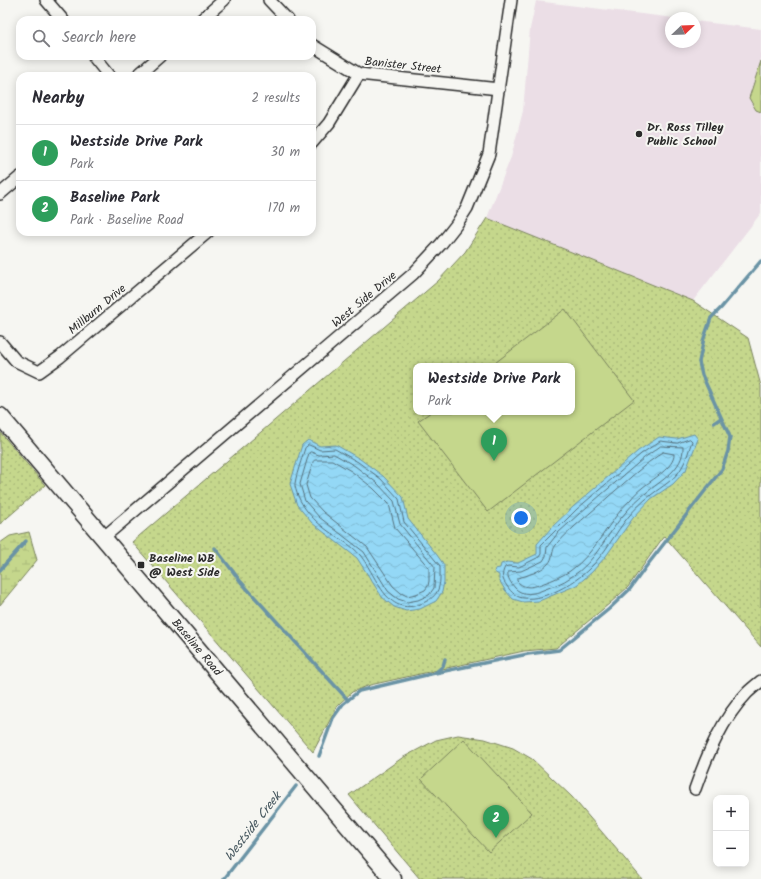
<!DOCTYPE html>
<meta charset="utf-8">
<style>
:root{--surface:#fff;--page:#f7f7f7;--text:#2b2b33;--muted:#7c7c81;--line:#e1e1e2;--accent:#111827}
body{margin:0;font-family:Kalam,sans-serif;background:var(--page);color:var(--text)}
.controls{position:absolute;right:12px;bottom:12px;display:grid;overflow:hidden;border-radius:8px;box-shadow:0 2px 10px #0003}
.controls button{width:36px;height:36px;display:grid;place-items:center;padding:0;border:0;border-bottom:1px solid var(--line);background:var(--surface);color:var(--text);font:20px sans-serif}
.compass{position:absolute;left:665px;top:12px;width:36px;height:36px;border-radius:50%;background:var(--surface);box-shadow:0 2px 10px #0003;rotate:67deg}
.you{position:absolute;left:521px;top:518px;width:14px;height:14px;margin:-10px;border:3px solid #fff;border-radius:50%;background:#1a73e8;box-shadow:0 0 0 6px #1a73e833}
.badge{display:grid;place-items:center;width:26px;height:26px;border-radius:50%;background:var(--accent);color:#fff;font-size:13px;font-weight:700}
.pin{position:absolute;translate:-50% -33px;filter:drop-shadow(0 1px 2px #0008)}
.pin::after{content:'';position:absolute;top:21px;width:14px;height:12px;background:inherit;clip-path:polygon(0 0,100% 0,50% 100%)}
.popup{position:absolute;left:413px;top:363px;width:162px;height:52px;box-sizing:border-box;display:grid;place-content:center;border-radius:8px;background:var(--surface);filter:drop-shadow(0 1px 3px #0005);font-size:13px;white-space:nowrap;color:var(--muted)}
.popup b{font-size:15px;color:var(--text)}
.popup::after{content:'';position:absolute;left:50%;top:100%;margin-left:-8px;border:8px solid transparent;border-top-color:var(--surface)}
.list{margin:0;padding:0;list-style:none}
h2{display:flex;justify-content:space-between;align-items:center;height:52px;margin:0;padding:0 16px;font-size:17px}
h2 small{font-size:13px;font-weight:400;color:var(--muted)}
.list li{display:grid;grid-template-columns:26px 1fr auto;gap:12px;align-items:center;box-sizing:border-box;height:56px;padding:0 16px;border-top:1px solid var(--line)}
.list b{display:block;font-size:15px;white-space:nowrap}
.list p{margin:0;font-size:13px;white-space:nowrap;color:var(--muted)}
.list em{font-size:13px;font-style:normal;color:var(--muted)}
.icon{flex:none;width:22px;height:22px;fill:none;stroke:currentColor;stroke-width:2;stroke-linecap:round;stroke-linejoin:round}
.map{position:relative;flex:none;width:761px;height:879px;overflow:hidden}
.search{position:absolute;background:var(--surface);box-shadow:0 2px 10px #0003;left:16px;top:16px;width:300px;height:44px;display:flex;align-items:center;gap:10px;box-sizing:border-box;padding:0 14px;border-radius:12px;color:var(--muted);font-size:15px}
.panel{position:absolute;background:var(--surface);box-shadow:0 2px 10px #0003;left:16px;top:72px;width:300px;height:164px;border-radius:12px}
.map>svg:first-child{display:block}
.built{fill:#ebdee6}
.green{fill:url(#green-dots);stroke:#78815c;fill-rule:evenodd}
.wetland{fill:url(#wetland-marsh);stroke:#78815c}
.pitch{fill:#c5d78c;stroke:#78815c}
.water{fill:url(#water-waves);stroke:#6a93a5}
.lines{fill:none;stroke-linecap:round;stroke-linejoin:round}
.shore{stroke:#55707c;stroke-width:1}
.stream{stroke:#6a93a5;stroke-width:3.5}
.street-casing{stroke:#2b2b2b;stroke-width:14}
.secondary-casing{stroke:#2b2b2b;stroke-width:19}
.street{stroke:#f6f6f2;stroke-width:11}
.secondary{stroke:#f6f6f2;stroke-width:16}
.poi-dot{fill:#2b2b2b;stroke:#f6f6f2;stroke-width:1.5}
.labels{text-anchor:middle;stroke-width:4;stroke-linejoin:round;paint-order:stroke}
.street-label{font-size:12px;fill:#2b2b2b;stroke:#f6f6f2}
.poi-label{font-size:12px;font-weight:bold;fill:#2b2b2b;stroke:#f6f6f2;text-anchor:start}
.water-label{font-size:13px;font-style:italic;fill:#45565e;stroke:#f6f6f2}
</style>
<div class="map">
<svg width="761" height="879" viewBox="0 0 761 879">
<defs>
<pattern id="green-dots" width="8" height="8" patternUnits="userSpaceOnUse"><rect width="8" height="8" fill="#c5d78c"/><path d="M2 2h.1M6 6h.1" fill="none" stroke="#a9b979" stroke-width="1.8" stroke-linecap="round"/></pattern>
<pattern id="wetland-marsh" width="20" height="14" patternUnits="userSpaceOnUse"><rect width="20" height="14" fill="#c5d78c"/><path d="M1 5h8M5 5V1M11 12h8M15 12V8" fill="none" stroke="#a9b979"/></pattern>
<pattern id="water-waves" width="16" height="10" patternUnits="userSpaceOnUse"><rect width="16" height="10" fill="#94d8f6"/><path d="M0 5q4-4 8 0t8 0" fill="none" stroke="#80bad3"/></pattern>
</defs>
<rect width="100%" height="100%" fill="#f6f6f2"/>
<filter id="ink" filterUnits="userSpaceOnUse"><feTurbulence type="fractalNoise" baseFrequency=".025" numOctaves="2"/><feDisplacementMap in="SourceGraphic" scale="8" xChannelSelector="R" yChannelSelector="G"/><feConvolveMatrix kernelMatrix="1 2 1 2 8 2 1 2 1" color-interpolation-filters="sRGB"/></filter>
<g filter="url(#ink)">
<polygon class="built" points="536,1 674,18 671,18 671,42 695,42 695,21 761,29 761,213 693,301 487,218 511,157 523,111 530,29"/>
<g class="green">
<path d="M487,218L693,301L748,338L761,386V647L664,536L628,587L609,604L556,648L524,651L370,685L352,692L338,705L313,752L132,542L438,281L465,252ZM416,366H572V412H416Z"/>
<polygon points="0,432 45,485 0,524"/>
<polygon points="458,735 485,739 513,748 532,759 572,797 642,879 420,879 349,795 402,758 436,740"/>
</g>
<polygon class="wetland" points="29,532 37,560 0,605 0,543 10,536"/>
<g class="pitch">
<polygon points="761,61 761,112 756,110 749,98"/>
<polygon points="565,309 634,400 488,512 418,421 431,412 572,412 572,366 491,366"/>
<polygon points="464,739 532,813 489,852 421,779"/>
</g>
<g class="water">
<polygon points="694,434 698,439 686,470 673,484 651,499 633,518 606,556 592,572 577,585 539,601 523,602 513,599 505,590 499,580 499,575 494,572 495,569 500,568 501,564 507,562 518,563 537,554 537,544 552,527 574,506 638,451 659,437 677,439"/>
<polygon points="308,440 320,446 336,445 360,459 383,476 403,497 408,519 437,555 444,565 444,582 442,592 436,601 420,609 406,611 394,607 382,597 357,558 312,523 297,505 290,484 302,445"/>
</g>
<g class="lines">
<g class="shore">
<path d="M690,439L692,441C689,449 687,459 682,467C676,479 661,487 651,495C643,501 635,509 629,516C615,533 605,554 589,569C575,583 544,601 524,598C517,598 511,592 507,586C502,579 501,575 505,567L508,566L519,567L539,557L541,554V545L577,509L641,454L660,441L677,443Z"/>
<path d="M309,445L320,450L335,449L358,462L381,479L399,499L404,522L440,566C440,582 442,594 425,602C387,621 378,577 360,555C353,546 341,540 331,533C315,522 299,506 295,486C294,481 303,455 305,448Z"/>
<path d="M661,446L683,447C684,469 660,481 646,493C639,498 632,505 626,512C607,533 596,562 571,577C563,583 553,586 543,590C534,594 522,596 515,588C511,583 507,578 508,572L521,571L543,561L546,556L547,547L558,533L580,513L644,458Z"/>
<polygon points="311,452 319,455 334,454 355,466 377,483 394,501 400,524 435,567 434,588 429,595 418,600 407,602 398,599 388,591 364,552 319,517 305,501 300,484 309,453"/>
<path d="M663,452L674,454C675,467 651,480 642,488C638,491 634,495 631,499C608,521 596,553 570,571C562,576 553,580 544,583C534,587 525,590 517,581V578C527,576 541,571 548,564C554,558 551,551 556,545C572,527 591,513 608,497C626,482 643,465 663,452Z"/>
<polygon points="315,460 332,460 351,471 373,488 389,504 395,528 429,568 429,581 428,586 425,590 416,594 407,596 401,593 393,586 367,547 323,512 310,498 306,485 313,462"/>
</g>
<g class="stream">
<polyline points="714,423 721,418"/>
<polyline points="215,548 241,582 348,700"/>
<polyline points="0,570 26,541"/>
<polyline points="435,673 528,654 559,650 609,609 630,589 645,568 722,469 728,451 730,437 702,375 699,362 704,338 711,318 721,308 761,261"/>
<polyline points="319,756 333,718 343,704 359,691 435,673 443,666 445,659"/>
<polyline points="224,879 296,786"/>
</g>
<defs>
<g id="street">
<polyline points="46,0 63,20"/>
<polyline points="269,0 288,20"/>
<polyline points="201,20 224,0"/>
<polyline points="312,45 359,74 499,89"/>
<polyline points="93,56 109,76"/>
<polyline points="137,76 160,56"/>
<polyline points="312,143 329,123 359,74"/>
<polyline points="0,194 20,177"/>
<polyline points="0,342 16,361 39,372 60,357 208,232"/>
<polyline points="104,537 413,274 441,244 456,225 467,208 489,154 511,0"/>
<path d="M695,789C707,755 722,719 747,693C751,689 756,685 761,681"/>
</g>
<polyline id="secondary" points="0,416 393,879"/>
</defs>
<use href="#street" class="street-casing"/>
<use href="#secondary" class="secondary-casing"/>
<use href="#street" class="street"/>
<use href="#secondary" class="secondary"/>
</g>
</g>
<g class="poi-dot">
<circle cx="639" cy="134" r="4"/>
<rect x="137" y="561" width="8" height="8" rx="2"/>
</g>
<g class="labels">
<g class="street-label">
<text transform="translate(403 65) rotate(6)" y="4">Banister Street</text>
<text transform="translate(364 299) rotate(-40)" y="4">West Side Drive</text>
<text transform="translate(97 309) rotate(-40)" y="4">Millburn Drive</text>
<text transform="translate(197 647) rotate(50)" y="4">Baseline Road</text>
</g>
<g class="poi-label">
<text x="647" y="131">Dr. Ross Tilley<tspan x="647" dy="14">Public School</tspan></text>
<text x="149" y="562">Baseline WB<tspan x="149" dy="14">@ West Side</tspan></text>
</g>
<g class="water-label">
<text transform="translate(252 826) rotate(-52)" y="5">Westside Creek</text>
</g>
</g>
</svg>
<div class="controls">
<button>+</button>
<button>−</button>
</div>
<svg class="compass" viewBox="-18 -18 36 36"><path d="M0-13l5 13h-10z" fill="#e53935"/><path d="M0 13l5-13h-10z" fill="#7c7c81"/></svg>
<div class="you"></div>
<div class="pin badge" style="left:494px;top:461px;background:#2e9e5b">1</div>
<div class="popup"><b>Westside Drive Park</b>Park</div>
<div class="pin badge" style="left:496px;top:838px;background:#2e9e5b">2</div>
<div class="search"><svg class="icon" aria-label="search" viewBox="0 0 24 24"><circle cx="10" cy="10" r="6"/><path d="M15 15l6 6"/></svg>Search here</div>
<section class="panel">
<h2>Nearby<small>2 results</small></h2>
<ul class="list">
<li><span class="badge" style="background:#2e9e5b">1</span><div><b>Westside Drive Park</b><p>Park</p></div><em>30 m</em></li>
<li><span class="badge" style="background:#2e9e5b">2</span><div><b>Baseline Park</b><p>Park · Baseline Road</p></div><em>170 m</em></li>
</ul>
</section>
</div>
